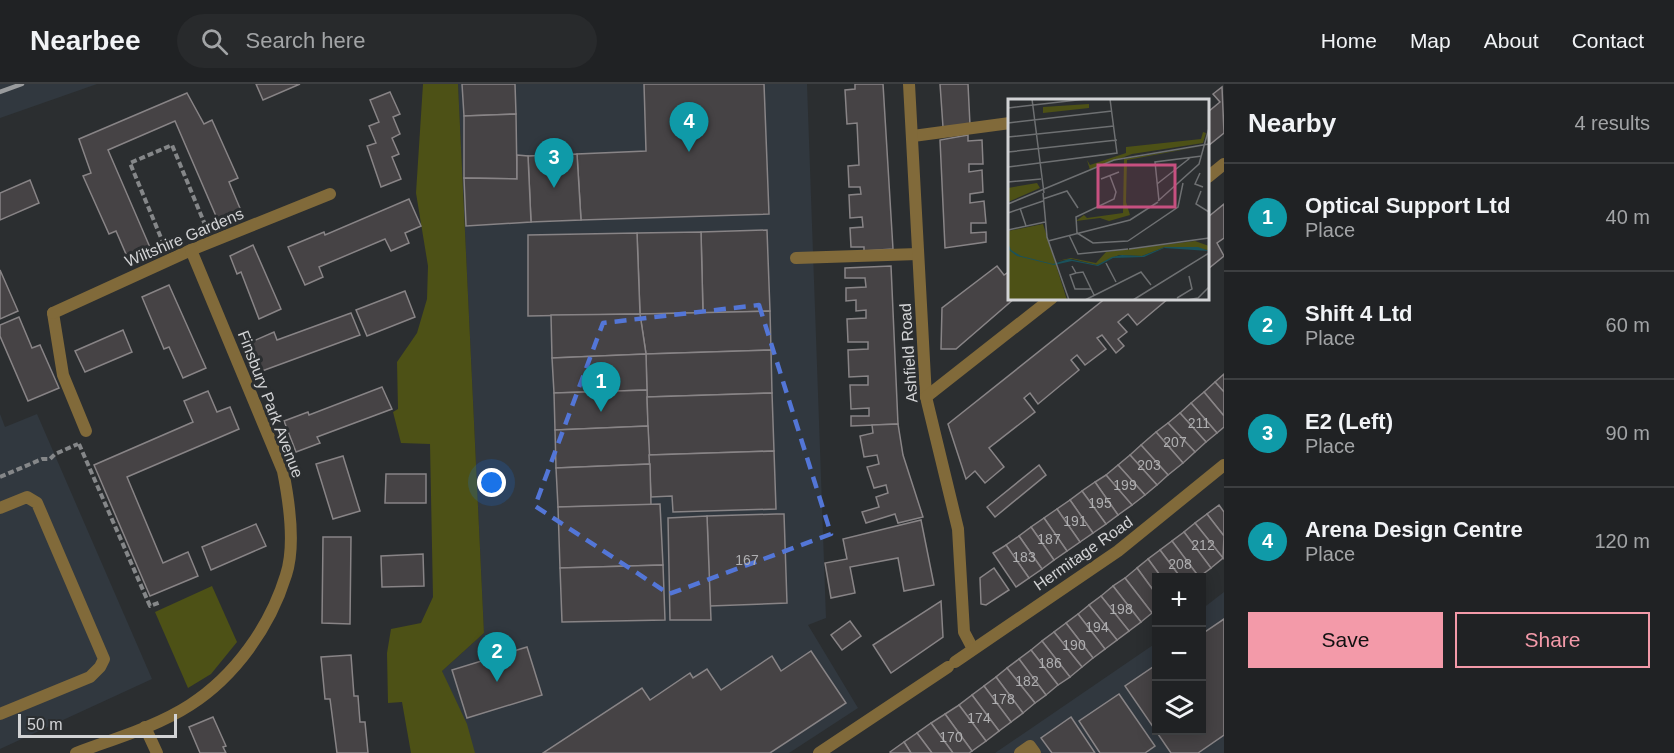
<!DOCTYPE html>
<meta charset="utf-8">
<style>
:root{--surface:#202224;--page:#282a2c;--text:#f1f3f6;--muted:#a2a4a6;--line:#3d3f41;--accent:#f39aa9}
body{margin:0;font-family:Helvetica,sans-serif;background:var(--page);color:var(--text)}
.controls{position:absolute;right:18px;bottom:18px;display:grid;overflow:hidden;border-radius:0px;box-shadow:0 3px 15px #0003}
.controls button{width:54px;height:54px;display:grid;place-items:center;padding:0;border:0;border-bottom:2px solid var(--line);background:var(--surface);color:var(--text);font:30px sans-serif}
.scale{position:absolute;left:18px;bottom:15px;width:159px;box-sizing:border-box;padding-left:6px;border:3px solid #d2d3d5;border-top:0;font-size:16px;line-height:21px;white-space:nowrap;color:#d2d3d5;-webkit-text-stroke:4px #2b2e30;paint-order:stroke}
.you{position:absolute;left:492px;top:399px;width:21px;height:21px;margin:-15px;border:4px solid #fff;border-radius:50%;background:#1a73e8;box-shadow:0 0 0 9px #1a73e833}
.badge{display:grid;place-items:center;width:39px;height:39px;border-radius:50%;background:var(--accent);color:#fff;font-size:20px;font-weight:700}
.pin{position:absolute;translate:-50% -50px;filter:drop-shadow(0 2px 3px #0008)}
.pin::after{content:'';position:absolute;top:32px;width:21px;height:18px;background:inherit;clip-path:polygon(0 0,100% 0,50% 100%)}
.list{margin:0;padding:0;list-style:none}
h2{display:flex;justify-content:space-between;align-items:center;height:78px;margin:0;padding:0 24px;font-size:26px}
h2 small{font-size:20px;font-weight:400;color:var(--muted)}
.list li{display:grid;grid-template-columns:39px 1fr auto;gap:18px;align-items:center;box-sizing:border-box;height:108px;padding:0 24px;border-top:2px solid var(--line)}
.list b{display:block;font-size:22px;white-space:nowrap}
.list p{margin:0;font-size:20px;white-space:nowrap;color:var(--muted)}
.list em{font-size:20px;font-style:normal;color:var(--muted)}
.actions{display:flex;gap:12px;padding:18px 24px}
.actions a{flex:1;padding:14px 0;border:2px solid var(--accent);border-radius:0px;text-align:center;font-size:21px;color:var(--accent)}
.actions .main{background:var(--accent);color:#111}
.icon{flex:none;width:33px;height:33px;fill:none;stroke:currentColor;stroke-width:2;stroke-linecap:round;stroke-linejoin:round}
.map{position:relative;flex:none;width:1224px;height:669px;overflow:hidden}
header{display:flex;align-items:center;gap:36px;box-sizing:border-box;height:84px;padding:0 30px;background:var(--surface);border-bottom:2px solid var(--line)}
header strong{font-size:28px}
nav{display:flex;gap:33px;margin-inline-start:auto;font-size:21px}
.search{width:420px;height:54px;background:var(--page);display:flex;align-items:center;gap:15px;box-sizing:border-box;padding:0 21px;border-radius:33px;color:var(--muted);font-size:22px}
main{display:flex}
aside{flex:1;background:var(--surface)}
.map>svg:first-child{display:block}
.built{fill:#31383f}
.green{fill:#4d5116}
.building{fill:#464345;stroke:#888486;stroke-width:1.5}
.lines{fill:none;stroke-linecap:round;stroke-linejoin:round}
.path{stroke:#858789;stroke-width:4;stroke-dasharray:6 3;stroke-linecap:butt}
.lane{stroke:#816a3a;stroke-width:12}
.street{stroke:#816a3a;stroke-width:12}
.rail{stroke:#999b9d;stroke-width:4.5}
.marked{fill:none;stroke:#5376d7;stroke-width:4.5;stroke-dasharray:12 8;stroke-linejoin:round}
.labels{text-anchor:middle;stroke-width:6;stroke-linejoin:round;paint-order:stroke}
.number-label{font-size:14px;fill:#afafb1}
.street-label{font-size:16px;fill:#d2d3d5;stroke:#2b2e30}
.inset-road{fill:none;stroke:#6e7072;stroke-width:1.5}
.view{fill:#c75080;fill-opacity:0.15;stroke:#c75080;stroke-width:3}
.inset-edge{fill:none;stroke:#d2d3d5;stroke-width:3}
</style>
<header>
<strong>Nearbee</strong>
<div class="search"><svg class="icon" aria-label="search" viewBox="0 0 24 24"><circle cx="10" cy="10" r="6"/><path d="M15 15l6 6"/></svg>Search here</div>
<nav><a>Home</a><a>Map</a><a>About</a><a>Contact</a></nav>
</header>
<main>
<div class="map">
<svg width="1224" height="669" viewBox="0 0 1224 669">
<rect width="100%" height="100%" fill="#2b2e30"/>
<g class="built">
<polygon points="0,0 97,0 0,34"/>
<polygon points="458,0 807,0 826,534 808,541 858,624 789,669 473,669 442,587 484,549"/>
<polygon points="0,330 5,343 37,330 152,595 0,665"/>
<polygon points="1224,508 1224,669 995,669 1156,559 1156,646 1202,646 1202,525"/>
</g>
<g class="green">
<polygon points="423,0 458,0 484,549 442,587 467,640 475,669 411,669 402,618 388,619 387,569 391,545 421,539 433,513 430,360 401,359 393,328 398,325 397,278 417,249 427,215 428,182 416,109"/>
<polygon points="212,502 237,558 211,590 188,604 155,528"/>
</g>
<g class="building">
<polygon points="256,0 300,0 263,16"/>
<polygon points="462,0 515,0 516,30 464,32"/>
<polygon points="644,0 764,0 769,130 581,136 577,70 646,67"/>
<polygon points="855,0 883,0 893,165 864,167 864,163 851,163 850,144 863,143 862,133 850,134 849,111 861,110 860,103 849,103 848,82 859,81 857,39 847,40 845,6 855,5"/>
<polygon points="940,0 968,0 970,41 943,43"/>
<polygon points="1222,3 1224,49 1208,62 1208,25 1209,27 1220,18 1213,10"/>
<polygon points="390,8 400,30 393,33 400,50 392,54 399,70 392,73 401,95 381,103 367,62 376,59 369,42 379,38 370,16"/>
<polygon points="187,9 204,40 212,36 238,94 229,98 242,129 219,139 175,37 108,66 152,168 129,177 116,147 109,150 83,92 91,89 79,55"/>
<polygon points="516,30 517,95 464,94 464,32"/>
<polygon points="968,51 968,57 982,56 983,80 969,80 969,88 982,86 983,108 970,110 970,119 984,117 986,139 971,139 971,149 986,148 986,158 945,164 940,56"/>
<polygon points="577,70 581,136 531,138 528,72"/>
<polygon points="517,71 528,72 531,138 466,142 464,94 517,95"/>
<polygon points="30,96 39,119 0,136 0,109"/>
<polygon points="409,115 421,142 405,149 409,159 391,167 385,155 319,183 323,193 305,201 288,163 324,148 325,151"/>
<polygon points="1224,120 1224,154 1217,159 1224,172 1208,185 1208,133"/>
<polygon points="767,146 770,227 703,229 701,148"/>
<polygon points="701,148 703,229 640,230 637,149"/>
<polygon points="637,149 640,230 528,232 528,151"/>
<polygon points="253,161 281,225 259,235 241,188 237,190 230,172"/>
<polygon points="891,182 898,340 851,342 851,332 869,332 869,324 851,325 850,301 868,301 868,292 849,293 848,266 868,265 868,258 848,258 847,235 866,234 866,226 856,227 856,216 846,217 846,204 866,203 865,194 845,194 845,184"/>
<polygon points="997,182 1004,191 1010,187 1010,214 1015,214 956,265 941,265 942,224"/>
<polygon points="0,186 18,227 0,235"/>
<polygon points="169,201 206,284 183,294 169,263 164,265 142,213"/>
<polygon points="405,207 415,233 367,252 356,226"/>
<polygon points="1106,214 1169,214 1137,241 1128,230 1118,238 1127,248 1118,255 1124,262 1116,269 1102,251 1097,254 1106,265 1085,281 1077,271 1071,276 1079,286 1038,320 1030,309 1024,314 1035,328 989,364 1004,383 985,399 975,387 966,395 948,340"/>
<polygon points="770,227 771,266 646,270 640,230"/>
<polygon points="351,229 360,251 262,287 251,258 274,248 277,256"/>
<polygon points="640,230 646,270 552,274 551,231"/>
<polygon points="19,233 32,264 40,261 59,304 28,317 0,252 0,241"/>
<polygon points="123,246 132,268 85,288 75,267"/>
<polygon points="771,266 772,309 647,313 646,270"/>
<polygon points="646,270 647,306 554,309 552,274"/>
<polygon points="1224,290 1224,308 1215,298"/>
<polygon points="1215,298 1224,308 1224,332 1204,308"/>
<polygon points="382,303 392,325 317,353 320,359 296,368 284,337 308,328 309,331"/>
<polygon points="647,306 648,342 555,346 554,309"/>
<polygon points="208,307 217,328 230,323 239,345 127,393 163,479 188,468 198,492 150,512 94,381 193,338 184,317"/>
<polygon points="1204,308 1224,332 1224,343 1217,349 1191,319"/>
<polygon points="772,309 774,367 649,371 647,313"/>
<polygon points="1191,319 1217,349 1206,358 1180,329"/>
<polygon points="1180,329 1206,358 1195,368 1168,339"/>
<polygon points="1168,339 1195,368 1183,379 1156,348"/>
<polygon points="898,340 903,371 923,433 898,439 895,430 866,439 862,428 879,423 876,413 888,409 886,401 874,404 867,383 879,380 877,371 864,373 860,352 873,349 872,341"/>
<polygon points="648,342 650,380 556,384 555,346"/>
<polygon points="1156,348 1183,379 1168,391 1141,361"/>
<polygon points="1141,361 1168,391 1157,401 1130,371"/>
<polygon points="774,367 776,425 673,428 672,412 651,413 649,371"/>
<polygon points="1130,371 1157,401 1145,411 1118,381"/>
<polygon points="343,372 360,427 333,435 316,380"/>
<polygon points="650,380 651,421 558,423 556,384"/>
<polygon points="1039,381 1046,391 995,433 987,423"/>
<polygon points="1118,381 1145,411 1132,421 1106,391"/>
<polygon points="386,390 426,390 426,419 385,419"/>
<polygon points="1106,391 1132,421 1118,431 1095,398"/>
<polygon points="1095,398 1118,431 1106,440 1082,407"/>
<polygon points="1082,407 1106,440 1093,449 1070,416"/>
<polygon points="1070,416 1093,449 1080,458 1057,425"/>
<polygon points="660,420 663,481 560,484 558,423"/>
<polygon points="1219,421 1224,428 1224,452 1207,430"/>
<polygon points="1057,425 1080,458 1067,467 1044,434"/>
<polygon points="776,430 784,430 787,519 710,522 707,432"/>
<polygon points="1207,430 1224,452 1223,474 1195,439"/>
<polygon points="707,432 711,536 670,536 668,434"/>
<polygon points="1044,434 1067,467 1054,476 1031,443"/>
<polygon points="921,436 934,501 904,507 898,474 850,483 855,509 831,514 825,479 847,475 843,455"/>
<polygon points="1195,439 1223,474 1211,484 1184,448"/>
<polygon points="256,440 266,462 211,486 202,463"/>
<polygon points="1031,443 1054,476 1042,485 1019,452"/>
<polygon points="1184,448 1211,484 1199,493 1172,457"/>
<polygon points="1019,452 1042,485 1029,494 1006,461"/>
<polygon points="323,453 351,453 350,540 322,539"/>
<polygon points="1172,457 1199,493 1181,494 1160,466"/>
<polygon points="1006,461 1029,494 1016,503 993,469"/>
<polygon points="1160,466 1181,494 1162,494 1148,475"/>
<polygon points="423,470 424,502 382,503 381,472"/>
<polygon points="1148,475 1162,494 1156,494 1156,510 1137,484"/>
<polygon points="663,481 665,536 562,538 560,484"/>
<polygon points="994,484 1009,506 986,521 981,520 980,494"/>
<polygon points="1137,484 1156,510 1156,526 1152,529 1125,494"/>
<polygon points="1125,494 1152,529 1141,538 1113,502"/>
<polygon points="1113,502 1141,538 1129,547 1101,512"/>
<polygon points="1101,512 1129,547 1117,556 1089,521"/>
<polygon points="941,517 943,553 891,589 873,561"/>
<polygon points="1089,521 1117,556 1105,565 1078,530"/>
<polygon points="1078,530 1105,565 1093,574 1066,539"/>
<polygon points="1224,535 1224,651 1198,669 1171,669 1125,602 1156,581 1156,646 1202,646 1202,550"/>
<polygon points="850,537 861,552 842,566 831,551"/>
<polygon points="1066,539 1093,574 1082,583 1054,548"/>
<polygon points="1054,548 1082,583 1070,593 1042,557"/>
<polygon points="1042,557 1070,593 1058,601 1031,566"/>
<polygon points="527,563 542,611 467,634 452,586"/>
<polygon points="1031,566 1058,601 1046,611 1019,575"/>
<polygon points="811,567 846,619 770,669 543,669 642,604 650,616 690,589 693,594 707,585 721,606 772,572 781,587"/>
<polygon points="351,571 354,612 358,612 360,638 365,638 368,669 337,669 330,615 325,615 321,573"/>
<polygon points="1019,575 1046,611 1035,619 1007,584"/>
<polygon points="1007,584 1035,619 1023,629 996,593"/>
<polygon points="996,593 1023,629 1011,638 984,602"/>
<polygon points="984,602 1011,638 999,647 972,611"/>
<polygon points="1119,610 1155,662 1145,669 1100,669 1079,637"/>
<polygon points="972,611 999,647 986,657 959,621"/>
<polygon points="959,621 986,657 972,667 945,630"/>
<polygon points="945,630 972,667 969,669 953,669 931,639"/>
<polygon points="213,633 226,662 223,663 226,669 200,669 189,643"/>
<polygon points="1071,633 1095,669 1052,669 1041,654"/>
<polygon points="931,639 953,669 932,669 917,649"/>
<polygon points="917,649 932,669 911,669 904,658"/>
<polygon points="904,658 911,669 891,669 890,668"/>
</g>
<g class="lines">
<g class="path">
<polyline points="164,161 130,79 172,61 206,143"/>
<polyline points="79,360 150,522 161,518"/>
<polyline points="0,393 42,375 50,375 55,370 78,360"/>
</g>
<g class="lane">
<polyline points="913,52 1010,39"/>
<polyline points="796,174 918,170"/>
<polyline points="53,229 63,291 86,347"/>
<polyline points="0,424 27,413 37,419 104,575 100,583 90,593 0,630"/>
<polyline points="1020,669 1030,662 1035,669"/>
</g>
<g class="street">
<polyline points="909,0 926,313 958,445 964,548 973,565"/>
<polyline points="1208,93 1224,80"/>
<polyline points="53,229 191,166 330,110"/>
<polyline points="926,313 1052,214"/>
<polyline points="955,578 1118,467 1224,381"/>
<polyline points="145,643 157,669"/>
<path d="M76,669C113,655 156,643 190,621C235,592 270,543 286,491C296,461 289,417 283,387L191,166"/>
<polyline points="819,669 948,583"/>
</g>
<polyline class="rail" points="0,8 22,0"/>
</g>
<path class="marked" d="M759,221L831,450L669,510L535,422L603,239Z"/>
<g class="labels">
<g class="number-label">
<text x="1199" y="344">211</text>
<text x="1175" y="363">207</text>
<text x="1149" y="386">203</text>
<text x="1125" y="406">199</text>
<text x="1100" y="424">195</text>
<text x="1075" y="442">191</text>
<text x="1049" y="460">187</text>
<text x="1203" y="466">212</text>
<text x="1024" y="478">183</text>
<text x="747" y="481">167</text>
<text x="1180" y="485">208</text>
<text x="1121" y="530">198</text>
<text x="1097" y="548">194</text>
<text x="1074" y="566">190</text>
<text x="1050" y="584">186</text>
<text x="1027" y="602">182</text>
<text x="1003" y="620">178</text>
<text x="979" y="639">174</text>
<text x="951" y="658">170</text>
</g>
<g class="street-label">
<text transform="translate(184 153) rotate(-23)" y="6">Wiltshire Gardens</text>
<text transform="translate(908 269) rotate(-94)" y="6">Ashfield Road</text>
<text transform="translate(271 320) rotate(69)" y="6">Finsbury Park Avenue</text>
<text transform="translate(1083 469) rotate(-35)" y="6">Hermitage Road</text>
</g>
</g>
<g transform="translate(1008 15)">
<rect width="201" height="201" fill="#2b2e30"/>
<path d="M81,5V9L35,14V8ZM195,33L198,34L195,44L124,55L82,71L79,61L82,66L118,54V48L193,40ZM195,47L119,61L118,103L122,116L101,122L92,119L68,122L76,116L79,119L115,114L116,60ZM29,84L32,89L0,103V89ZM35,125L59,201H0V132ZM187,142L201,147V151L157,148L134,157L111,156L89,166L64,160L49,162L63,159L88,164L98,153Z" fill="#4d5116"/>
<path d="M0,144L3,151L13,157L45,165L61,160L89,166L104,158L114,156L134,157L157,148H190L201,152L156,149L136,158L105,159L90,167L64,162L46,166L9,157L1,151Z" fill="#1a525c"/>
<path class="inset-road" d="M24,0L36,94M0,9L78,0M0,24L104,12M0,38L106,27M0,53L109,41M0,68L109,54L102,0M192,74L187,85L195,88M102,77L108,93L106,100L68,118L69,134L85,144L120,142M93,80L111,73M0,83L33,80M149,85L182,59M193,92L188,105L201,113M35,94L39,138L61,201M35,100L59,92L70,109M150,102L191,65L201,29M151,102L147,63L194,57M0,105L106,61L201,45M12,109L18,127M0,114L35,102M0,131L37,123M61,136L70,155L120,150M40,142L122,121L150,103M120,142L170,108L175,84M121,150L201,139M98,164L108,183M64,167L68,174L75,173L86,196M68,174L62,176L67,190H83M169,199L184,190L181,177M77,201L133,173L143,186M125,201L201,154M179,201L190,199L201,188"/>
<path class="view" d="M90,66H167V108H90Z"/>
<rect width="201" height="201" class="inset-edge"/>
</g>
</svg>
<div class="controls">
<button>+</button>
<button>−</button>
<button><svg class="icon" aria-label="layers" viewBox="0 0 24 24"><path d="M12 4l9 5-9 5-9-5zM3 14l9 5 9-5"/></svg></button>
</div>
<div class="scale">50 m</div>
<div class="you"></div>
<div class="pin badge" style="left:601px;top:328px;background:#0f9aa8">1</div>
<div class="pin badge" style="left:497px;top:598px;background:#0f9aa8">2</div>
<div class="pin badge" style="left:554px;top:104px;background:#0f9aa8">3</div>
<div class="pin badge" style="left:689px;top:68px;background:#0f9aa8">4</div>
</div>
<aside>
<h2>Nearby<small>4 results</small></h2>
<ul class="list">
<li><span class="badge" style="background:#0f9aa8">1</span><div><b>Optical Support Ltd</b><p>Place</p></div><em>40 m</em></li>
<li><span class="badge" style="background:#0f9aa8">2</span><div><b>Shift 4 Ltd</b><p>Place</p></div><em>60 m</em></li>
<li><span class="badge" style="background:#0f9aa8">3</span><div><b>E2 (Left)</b><p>Place</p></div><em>90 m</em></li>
<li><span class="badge" style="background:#0f9aa8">4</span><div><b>Arena Design Centre</b><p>Place</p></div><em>120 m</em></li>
</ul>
<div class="actions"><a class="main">Save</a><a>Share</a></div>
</aside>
</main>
